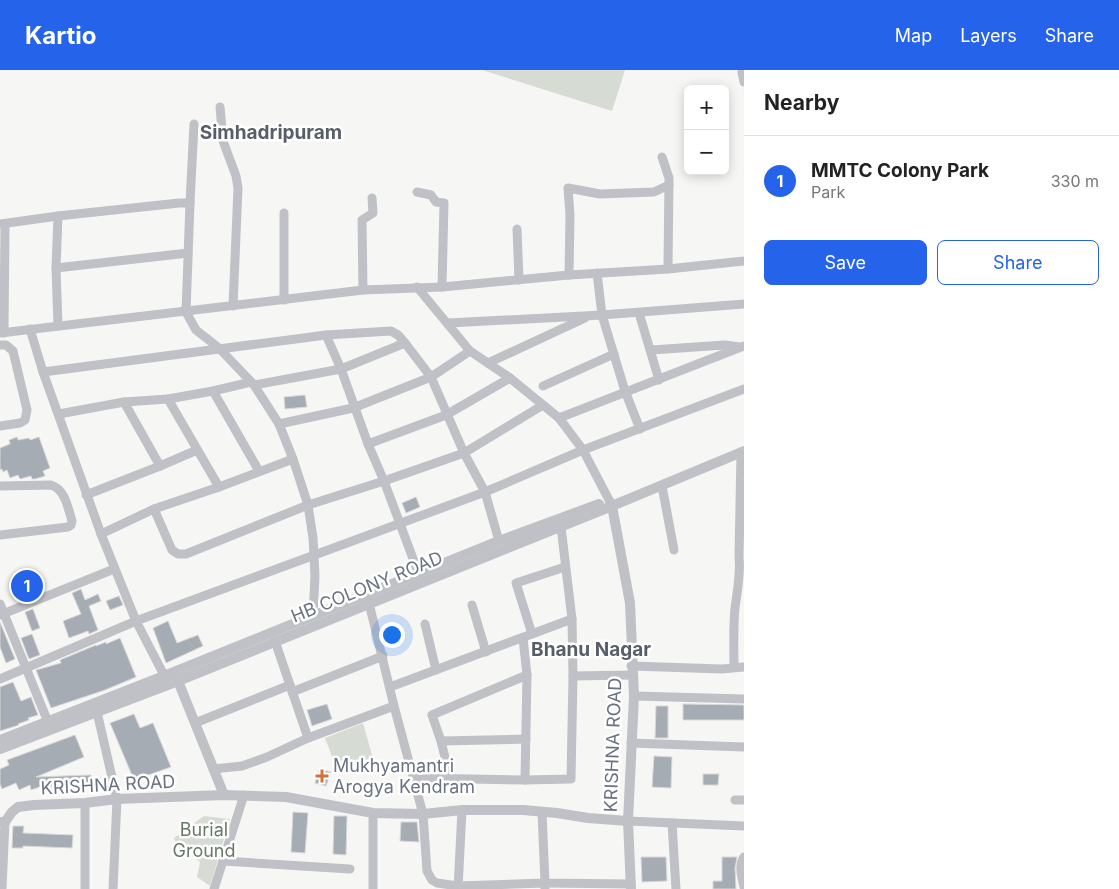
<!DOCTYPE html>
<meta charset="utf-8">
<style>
:root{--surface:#fff;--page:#f2f2f2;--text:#222;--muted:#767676;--line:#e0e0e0;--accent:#2563eb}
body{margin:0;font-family:Inter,sans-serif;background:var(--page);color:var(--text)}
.controls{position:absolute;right:15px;top:15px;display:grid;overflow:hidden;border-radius:8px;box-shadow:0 2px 12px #0003}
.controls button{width:45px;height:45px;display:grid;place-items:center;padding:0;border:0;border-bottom:1px solid var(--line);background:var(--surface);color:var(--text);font:25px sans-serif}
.you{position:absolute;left:391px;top:564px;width:18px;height:18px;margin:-12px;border:4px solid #fff;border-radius:50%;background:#1a73e8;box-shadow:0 0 0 8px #1a73e833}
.badge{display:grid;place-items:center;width:32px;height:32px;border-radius:50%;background:var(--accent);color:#fff;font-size:16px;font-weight:700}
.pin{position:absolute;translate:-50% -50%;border:2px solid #fff;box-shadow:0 1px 5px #0006}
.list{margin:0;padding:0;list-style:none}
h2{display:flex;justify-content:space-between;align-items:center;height:65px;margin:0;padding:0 20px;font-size:21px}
h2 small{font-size:16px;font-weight:400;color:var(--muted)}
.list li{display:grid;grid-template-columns:32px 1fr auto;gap:15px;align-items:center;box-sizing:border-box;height:90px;padding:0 20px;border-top:1px solid var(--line)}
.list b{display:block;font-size:19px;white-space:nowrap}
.list p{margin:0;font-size:16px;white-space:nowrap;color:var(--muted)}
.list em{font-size:16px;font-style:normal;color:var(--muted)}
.actions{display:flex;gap:10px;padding:15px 20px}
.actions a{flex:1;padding:11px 0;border:1px solid var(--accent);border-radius:8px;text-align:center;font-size:18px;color:var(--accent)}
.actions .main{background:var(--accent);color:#fff}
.map{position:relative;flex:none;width:744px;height:819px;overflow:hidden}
header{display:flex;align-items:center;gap:30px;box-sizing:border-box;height:70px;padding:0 25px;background:var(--accent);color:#fff}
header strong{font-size:24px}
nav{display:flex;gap:28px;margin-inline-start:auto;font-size:18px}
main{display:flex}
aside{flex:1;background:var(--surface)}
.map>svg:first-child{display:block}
.green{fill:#d6dbd4}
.building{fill:#a6acb3;stroke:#d8d9d7}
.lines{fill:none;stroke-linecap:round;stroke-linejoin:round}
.minor{stroke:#bfc1c6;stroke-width:9}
.tertiary{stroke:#bfc1c6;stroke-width:10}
.poi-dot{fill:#d1733a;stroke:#fff;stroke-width:2}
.labels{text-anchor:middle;stroke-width:5;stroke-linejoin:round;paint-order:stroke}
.street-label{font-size:18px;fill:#697382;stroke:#fff}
.poi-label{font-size:18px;fill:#697382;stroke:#fff;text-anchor:start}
.park-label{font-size:18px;fill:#687a67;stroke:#fff}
.neighbourhood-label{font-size:19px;font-weight:bold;fill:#565e68;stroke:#fff}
</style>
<header>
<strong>Kartio</strong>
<nav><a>Map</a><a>Layers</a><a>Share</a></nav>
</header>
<main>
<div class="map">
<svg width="744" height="819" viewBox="0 0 744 819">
<rect width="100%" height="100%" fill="#f6f7f4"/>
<g class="green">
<polygon points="482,0 625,0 612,41"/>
<polygon points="363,653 374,692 338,702 325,668"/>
<polygon points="204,746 230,749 210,816 197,807 200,792 177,776 174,768"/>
</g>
<g class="building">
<polygon points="305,325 307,337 285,339 284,327"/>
<polygon points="17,367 18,370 29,368 30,370 39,367 50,398 43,401 45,406 35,409 32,409 31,406 20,409 18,405 10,408 7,400 3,402 2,399 0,400 0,378 10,374 9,370"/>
<polygon points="416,427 420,437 406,443 402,433"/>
<polygon points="81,519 85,530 98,524 101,531 89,536 98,560 89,564 88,561 69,568 63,551 81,544 72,523"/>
<polygon points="119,526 123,535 110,540 106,531"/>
<polygon points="33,539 40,558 32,561 25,542"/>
<polygon points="168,551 177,573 198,565 203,576 166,593 153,558"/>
<polygon points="0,552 15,589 6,593 0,577"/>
<polygon points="32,564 40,585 29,589 21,568"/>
<polygon points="120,568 136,607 105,620 51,638 36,600 61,593 60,590 96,575 96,576 106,572 106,574"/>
<polygon points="13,612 21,631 31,627 38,645 28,648 29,650 18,654 19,655 0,661 0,617"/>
<polygon points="327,634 332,649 312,656 307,640"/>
<polygon points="683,634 744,635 744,650 683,650"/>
<polygon points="656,636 668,636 668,668 655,668"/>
<polygon points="134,644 140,658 153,653 171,697 134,710 110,653"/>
<polygon points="75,665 84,687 36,707 91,705 91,715 45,717 45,715 31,720 30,715 19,720 16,713 2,719 0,714 0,699 9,695 7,690"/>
<polygon points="654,686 672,687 671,718 652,717"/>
<polygon points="319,699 331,702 326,716 315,713"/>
<polygon points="703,704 719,704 718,715 703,715"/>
<polygon points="293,742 308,743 305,783 291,782"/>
<polygon points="334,746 347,746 346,785 333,784"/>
<polygon points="401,752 417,752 419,772 400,771"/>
<polygon points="13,756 24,756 23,763 73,765 72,778 23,776 23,778 12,778"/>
<polygon points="641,787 666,787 667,811 642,812"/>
<polygon points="722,787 737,787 735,798 736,819 713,819 713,811 722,811"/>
</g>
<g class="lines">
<g class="minor">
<polyline points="744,1 742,2 744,12"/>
<polyline points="220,37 223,71 236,106 238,118 233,236"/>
<polyline points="662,87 669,108 668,199"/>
<polyline points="417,122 431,125 436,132 444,133 442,217"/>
<polyline points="190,133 194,54"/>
<polyline points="284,143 284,230"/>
<polyline points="0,154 58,146"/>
<polyline points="517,159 519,210"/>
<polyline points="56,198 188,183"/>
<polyline points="597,203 602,245 625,321 640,359"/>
<polyline points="569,205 570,145 568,118 600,124 654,122 669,115"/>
<polyline points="417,217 470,281 510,308 559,348 583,380 609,430"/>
<polyline points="363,220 362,150 373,143 372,128"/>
<polyline points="639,243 659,310"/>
<polyline points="448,253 602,245 744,234"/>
<polyline points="58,256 56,198 58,146 179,133 190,133 186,242 196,260 219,278 254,315 279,354 293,389 308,435 313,468 315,506 313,546"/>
<polyline points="30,259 43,302 101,464 136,551 167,611"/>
<polyline points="0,263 363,220 442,217 569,205 668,199 744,191"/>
<polyline points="4,263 5,154"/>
<polyline points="326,265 341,299 368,374 384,411 421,510"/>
<polyline points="0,275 6,275 13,281 27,340 25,350 20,353 0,356"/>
<polyline points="651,280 725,275 739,277"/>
<polyline points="488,293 585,248"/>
<polyline points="43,302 326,265 391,261 398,265 405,273 431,307 464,383 485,422 499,471"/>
<polyline points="254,315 341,299 405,273"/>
<polyline points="543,316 614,284"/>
<polyline points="213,321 259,401"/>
<polyline points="168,329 219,417"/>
<polyline points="124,332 160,396 197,380"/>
<polyline points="59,344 124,332 168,329 213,321 251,312"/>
<polyline points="559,348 744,276"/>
<polyline points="279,354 353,338 431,307 470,281"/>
<polyline points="368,374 446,345 510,308"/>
<path d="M0,416L51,415C65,419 68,438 72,451L71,455L68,457L0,465"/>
<polyline points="662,416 674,480"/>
<polyline points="86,425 160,396"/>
<polyline points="154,439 172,480 178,484 186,484 308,435 384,411 464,383 543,335"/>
<polyline points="561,457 572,549"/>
<polyline points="101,464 154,439 219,417 293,389"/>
<polyline points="368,529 394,636"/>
<polyline points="0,534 50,657"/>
<polyline points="472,535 486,582"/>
<polyline points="0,545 114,499"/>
<polyline points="425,554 436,600"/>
<polyline points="532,564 516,513 565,497"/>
<polyline points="523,568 527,605 525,710 571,709 573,606 632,605"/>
<polyline points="275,571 308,668"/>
<polyline points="631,596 722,599 744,597"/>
<path d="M734,597C734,577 733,558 735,538C737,522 741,503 739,488L741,382"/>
<polyline points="0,609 136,551 485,422 583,380 744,319"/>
<polyline points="390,617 572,549 573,606"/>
<polyline points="292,622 383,586"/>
<polyline points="634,626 744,629"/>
<polyline points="97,642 117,729 113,819"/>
<polyline points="195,653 290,615"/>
<polyline points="526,669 441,671 432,645 527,605"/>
<polyline points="441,671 450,708"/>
<polyline points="631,673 744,677"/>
<polyline points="213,699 242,696 267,687 308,668 394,636 423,744 427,801 432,810 437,813 458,816 545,813 545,819"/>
<polyline points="413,708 525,710"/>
<polyline points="735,730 744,730"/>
<polyline points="85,733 85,819"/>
<polyline points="542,742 545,813 631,814"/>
<polyline points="628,751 744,756"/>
<polyline points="672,753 676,819"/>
<path d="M744,787C738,795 742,808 744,817"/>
<polyline points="223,791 350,799"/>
<polyline points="2,819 5,752"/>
<polyline points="214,819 244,725"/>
<polyline points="373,819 373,743"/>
<polyline points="458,819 462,740"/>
</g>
<g class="tertiary">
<polyline points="610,432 612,436 630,533 634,626 628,751 631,819"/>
<polyline points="178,611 224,725"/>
<polyline points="0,670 164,606 499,471 599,434"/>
<polyline points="0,679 178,611 612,436 744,381"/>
<polyline points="0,752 5,752 12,742 18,737 34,735 85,733 117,729 224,725 286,727 373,743 423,744 462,740 523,740 557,743 588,748 628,751"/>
</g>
</g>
<path class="poi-dot" d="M319.5 698.5h5v5h5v5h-5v5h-5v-5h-5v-5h5z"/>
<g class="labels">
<g class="street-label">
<text transform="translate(367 517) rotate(-22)" y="6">HB COLONY ROAD</text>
<text transform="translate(613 675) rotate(-88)" y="6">KRISHNA ROAD</text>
<text transform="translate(108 715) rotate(-3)" y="6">KRISHNA ROAD</text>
</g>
<g class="poi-label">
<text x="333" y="702">Mukhyamantri<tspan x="333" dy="21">Arogya Kendram</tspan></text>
</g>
<g class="park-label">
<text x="204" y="766">Burial<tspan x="204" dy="21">Ground</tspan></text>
</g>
<g class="neighbourhood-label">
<text x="271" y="69">Simhadripuram</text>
<text x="591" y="586">Bhanu Nagar</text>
</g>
</g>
</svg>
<div class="controls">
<button>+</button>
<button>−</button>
</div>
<div class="you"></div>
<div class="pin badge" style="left:27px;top:516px">1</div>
</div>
<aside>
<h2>Nearby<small></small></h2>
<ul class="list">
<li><span class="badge">1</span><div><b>MMTC Colony Park</b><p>Park</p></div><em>330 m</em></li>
</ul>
<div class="actions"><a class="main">Save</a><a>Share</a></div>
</aside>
</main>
